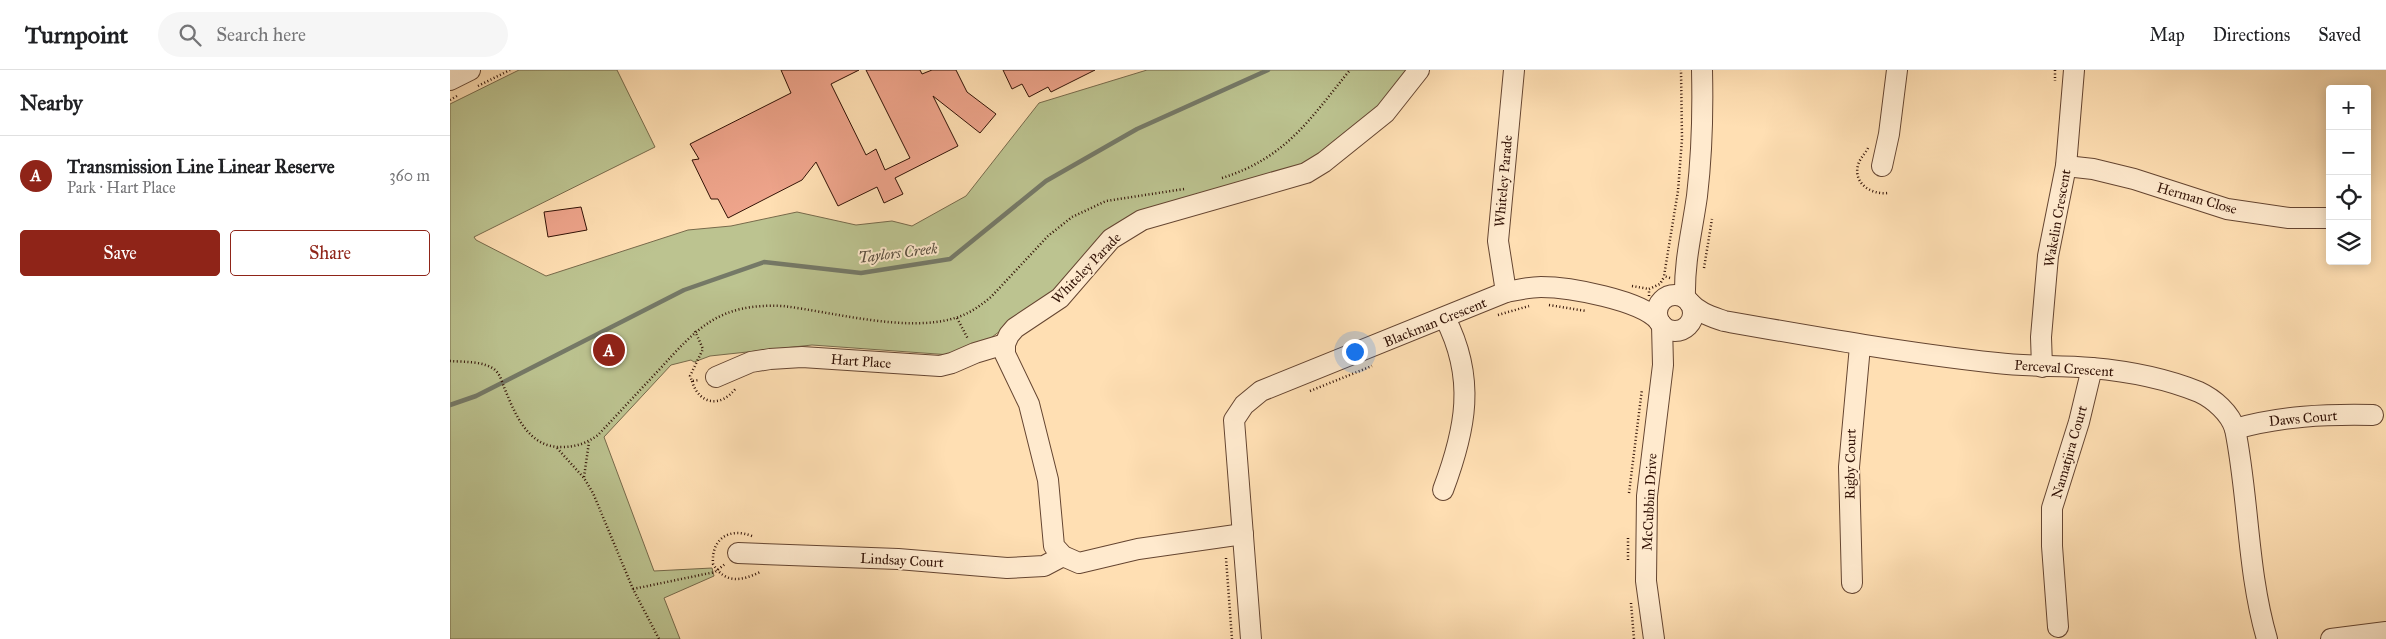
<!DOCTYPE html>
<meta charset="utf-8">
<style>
:root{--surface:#fff;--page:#f6f6f6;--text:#202124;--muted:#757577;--line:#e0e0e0;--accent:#8f2418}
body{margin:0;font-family:"IM FELL Great Primer",serif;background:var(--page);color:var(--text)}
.controls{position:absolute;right:15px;top:15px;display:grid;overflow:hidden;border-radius:5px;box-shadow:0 2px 12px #0003}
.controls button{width:45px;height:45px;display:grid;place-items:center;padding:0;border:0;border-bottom:1px solid var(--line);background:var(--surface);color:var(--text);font:25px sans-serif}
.you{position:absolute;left:904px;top:281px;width:18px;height:18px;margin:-12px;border:4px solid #fff;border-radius:50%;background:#1a73e8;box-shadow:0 0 0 8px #1a73e833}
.badge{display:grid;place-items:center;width:32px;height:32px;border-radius:50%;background:var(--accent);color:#fff;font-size:16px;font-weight:700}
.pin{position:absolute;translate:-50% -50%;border:2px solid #fff;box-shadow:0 1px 5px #0006}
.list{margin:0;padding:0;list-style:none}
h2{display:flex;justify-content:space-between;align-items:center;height:65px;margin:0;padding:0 20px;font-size:21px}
h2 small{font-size:16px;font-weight:400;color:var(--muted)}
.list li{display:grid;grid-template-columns:32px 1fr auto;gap:15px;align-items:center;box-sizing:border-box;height:80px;padding:0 20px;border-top:1px solid var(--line)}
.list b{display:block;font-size:19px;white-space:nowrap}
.list p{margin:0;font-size:16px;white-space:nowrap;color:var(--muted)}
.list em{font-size:16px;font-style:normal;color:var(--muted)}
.actions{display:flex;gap:10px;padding:15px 20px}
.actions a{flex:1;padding:11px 0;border:1px solid var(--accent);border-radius:5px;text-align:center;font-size:18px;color:var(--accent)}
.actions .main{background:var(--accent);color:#fff}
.icon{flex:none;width:28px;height:28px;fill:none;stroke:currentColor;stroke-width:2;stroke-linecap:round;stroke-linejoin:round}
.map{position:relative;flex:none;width:1936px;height:569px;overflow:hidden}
header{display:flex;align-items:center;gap:30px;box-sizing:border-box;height:70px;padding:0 25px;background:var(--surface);border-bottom:1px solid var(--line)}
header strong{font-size:24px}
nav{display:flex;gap:28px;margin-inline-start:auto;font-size:18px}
.search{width:350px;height:45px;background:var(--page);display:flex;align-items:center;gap:12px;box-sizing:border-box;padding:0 18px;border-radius:28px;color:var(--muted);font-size:19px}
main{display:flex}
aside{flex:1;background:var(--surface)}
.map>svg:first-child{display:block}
.green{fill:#bcc390;stroke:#776a4b}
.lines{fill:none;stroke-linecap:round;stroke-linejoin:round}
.stream{stroke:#757967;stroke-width:4.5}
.building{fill:#eea48b;stroke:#321206}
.minor-casing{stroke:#654531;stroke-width:22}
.path{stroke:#321206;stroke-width:2.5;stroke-dasharray:1 2.5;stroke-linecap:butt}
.minor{stroke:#ffeace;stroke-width:20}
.labels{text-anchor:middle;stroke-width:4;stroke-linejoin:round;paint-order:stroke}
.street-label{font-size:14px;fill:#321206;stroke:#ffeace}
.water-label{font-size:15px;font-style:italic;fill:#594e3f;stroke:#ffeace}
</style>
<header>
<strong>Turnpoint</strong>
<div class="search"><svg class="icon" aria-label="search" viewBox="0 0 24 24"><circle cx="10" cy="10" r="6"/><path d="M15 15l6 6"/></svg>Search here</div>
<nav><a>Map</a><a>Directions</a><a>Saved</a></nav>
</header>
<main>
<aside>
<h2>Nearby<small></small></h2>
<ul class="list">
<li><span class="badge">A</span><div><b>Transmission Line Linear Reserve</b><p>Park · Hart Place</p></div><em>360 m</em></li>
</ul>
<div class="actions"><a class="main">Save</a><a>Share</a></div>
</aside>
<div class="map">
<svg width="1936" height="569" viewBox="0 0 1936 569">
<rect width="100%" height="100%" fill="#ffdfb3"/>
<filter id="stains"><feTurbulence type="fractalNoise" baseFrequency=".004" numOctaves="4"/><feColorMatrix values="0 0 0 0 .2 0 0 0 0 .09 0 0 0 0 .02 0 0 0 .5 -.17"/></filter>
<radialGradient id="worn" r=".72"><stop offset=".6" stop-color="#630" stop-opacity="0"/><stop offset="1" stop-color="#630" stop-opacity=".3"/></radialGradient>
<polygon class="green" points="69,0 167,0 205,77 24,167 26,170 96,206 238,160 281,156 347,142 406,155 442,151 462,156 516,126 589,33 697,0 960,0 929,39 860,93 687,144 613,214 534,273 501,285 362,275 260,286 244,292 241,290 221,295 154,367 204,501 262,498 264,506 214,528 230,569 0,569 0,34"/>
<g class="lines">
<polyline class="stream" points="0,335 26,326 234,220 314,192 411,203 500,189 596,111 687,59 818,0"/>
</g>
<g class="building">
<polygon points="331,0 409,0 381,14 416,85 426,79 435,100 460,88 416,0 470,0 472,4 482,0 506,0 517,22 546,44 530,63 483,26 508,76 445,108 453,124 434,133 427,117 388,136 366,92 352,110 278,148 268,129 261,129 242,90 249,89 240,74 341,23"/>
<polygon points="553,0 645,0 601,22 598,17 579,27 572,14 562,19"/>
<polygon points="131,137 137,160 98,167 94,142"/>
</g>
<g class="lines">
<defs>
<g id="minor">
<polyline points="0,10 20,0"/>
<polyline points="1432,96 1439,64 1447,0"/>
<polyline points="1616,96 1643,99 1684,109 1777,139 1839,148 1880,148"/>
<polyline points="1056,222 1048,171 1064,0"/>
<circle cx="1225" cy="243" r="18"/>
<path d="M1235,228C1234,191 1242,162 1247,126C1252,84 1253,42 1252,0"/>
<path d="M1239,232C1249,243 1260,246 1274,251C1365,267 1455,283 1547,293C1579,297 1610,295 1642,298C1676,301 1717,309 1749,322C1764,329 1780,343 1785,359C1799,428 1797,501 1817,569"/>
<polyline points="1592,297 1591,267 1598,186 1616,96 1624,0"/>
<polyline points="266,307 301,292 320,289 352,287 490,296 502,293 525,283 555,274"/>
<path d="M1785,359C1831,346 1876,344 1923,345"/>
<path d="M993,420C1016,359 1026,308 995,248"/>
<polyline points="793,464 688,479 629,493 613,486 604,476 598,410 579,334 555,284 555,274 559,265 565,258 610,228 661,169 692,150 856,103 874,92 935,43 969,0"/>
<polyline points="288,483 448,489 557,498 594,496 613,486"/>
<polyline points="1402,513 1399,397 1410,276"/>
<polyline points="1608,557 1602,476 1602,438 1629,352 1642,298"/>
<path d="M801,569L784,350L794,335L811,321L1056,222C1068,220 1079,217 1091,217C1119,217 1191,230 1209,251"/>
<polyline points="1204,569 1196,511 1197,426 1213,295 1212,255"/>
<polyline points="1881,569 1936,562"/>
</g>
</defs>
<use href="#minor" class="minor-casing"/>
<g class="path">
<polyline points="1605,0 1605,11"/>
<polyline points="28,16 60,0"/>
<polyline points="0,30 7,26"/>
<path d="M1418,78C1415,84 1410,88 1408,95C1403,114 1422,125 1438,123"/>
<path d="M772,108C836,88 860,49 900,0"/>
<polyline points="1254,198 1262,149"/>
<polyline points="1220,208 1214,206 1228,121 1232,69 1231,0"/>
<polyline points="1182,216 1199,219"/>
<polyline points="1199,226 1199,219 1210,214 1214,207"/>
<polyline points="1099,235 1136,241"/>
<polyline points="1048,245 1079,236"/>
<polyline points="507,248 518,269"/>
<polyline points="245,261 253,279 240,306 242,311 249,310"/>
<path d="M0,291C13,292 35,291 45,300C50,304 52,312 54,317C65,344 78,378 112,377C126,377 137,373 148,365C168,344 188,322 208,301C248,257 269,233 333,236C383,242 457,263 505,248C519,244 530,236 541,227L598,166L622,147L656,131L734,119"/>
<path d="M242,311C249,335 271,338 286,318"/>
<polyline points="860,321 922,296"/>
<polyline points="107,378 134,408 143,423 183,519 209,569"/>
<polyline points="134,407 139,372"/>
<polyline points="1179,423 1192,319"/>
<path d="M302,466C279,457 261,469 263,494C275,514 292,511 310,502"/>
<polyline points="776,488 782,569"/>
<polyline points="1178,490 1178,468"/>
<polyline points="183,519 265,502 275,494"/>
<polyline points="1181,533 1184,569"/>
</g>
<use href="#minor" class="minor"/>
</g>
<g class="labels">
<g class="street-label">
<text transform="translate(1053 111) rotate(-85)" y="5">Whiteley Parade</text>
<text transform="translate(1747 128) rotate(16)" y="5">Herman Close</text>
<text transform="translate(1607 148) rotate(-80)" y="5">Wakelin Crescent</text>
<text transform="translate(636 198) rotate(-46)" y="5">Whiteley Parade</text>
<text transform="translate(985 252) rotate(-22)" y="5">Blackman Crescent</text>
<text transform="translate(411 291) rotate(4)" y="5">Hart Place</text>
<text transform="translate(1614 298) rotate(4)" y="5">Perceval Crescent</text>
<text transform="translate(1853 348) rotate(-5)" y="5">Daws Court</text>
<text transform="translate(1619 382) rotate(-74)" y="5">Namatjira Court</text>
<text transform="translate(1400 394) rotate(-89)" y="5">Rigby Court</text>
<text transform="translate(1199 432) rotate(-87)" y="5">McCubbin Drive</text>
<text transform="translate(452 490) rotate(3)" y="5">Lindsay Court</text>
</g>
<g class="water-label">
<text transform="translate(448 183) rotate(-7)" y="5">Taylors Creek</text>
</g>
</g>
<rect width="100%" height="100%" filter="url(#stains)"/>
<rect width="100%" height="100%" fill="url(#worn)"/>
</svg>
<div class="controls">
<button>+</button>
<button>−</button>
<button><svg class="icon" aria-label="locate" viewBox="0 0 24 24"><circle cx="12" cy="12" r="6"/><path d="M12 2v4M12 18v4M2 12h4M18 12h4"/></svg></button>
<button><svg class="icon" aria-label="layers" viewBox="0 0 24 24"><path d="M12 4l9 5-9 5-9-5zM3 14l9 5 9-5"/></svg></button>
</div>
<div class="you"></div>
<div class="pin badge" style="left:159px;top:280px">A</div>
</div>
</main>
